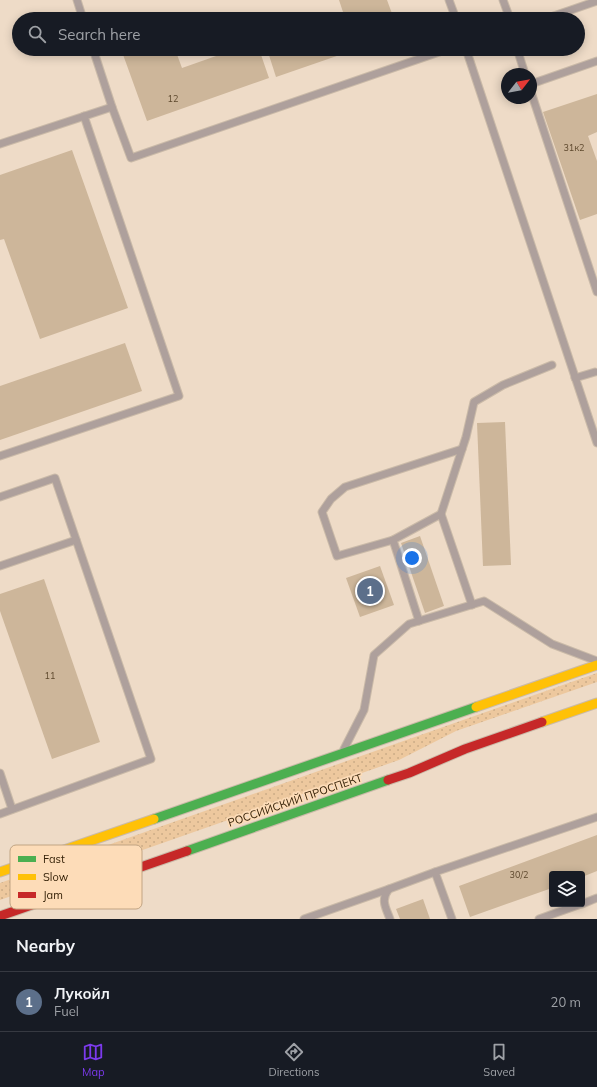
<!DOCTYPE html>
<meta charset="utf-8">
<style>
:root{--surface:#171b24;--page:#242831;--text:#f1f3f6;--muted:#9ea1a6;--line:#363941;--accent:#7c3aed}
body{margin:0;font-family:Mulish,sans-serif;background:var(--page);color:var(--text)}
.controls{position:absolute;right:12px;bottom:12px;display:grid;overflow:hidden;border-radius:4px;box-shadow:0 2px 10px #0003}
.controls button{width:36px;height:36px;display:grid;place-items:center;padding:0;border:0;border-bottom:1px solid var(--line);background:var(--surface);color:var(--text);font:20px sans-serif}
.compass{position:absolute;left:501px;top:68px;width:36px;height:36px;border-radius:50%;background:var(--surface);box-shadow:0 2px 10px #0003;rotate:59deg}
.you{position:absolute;left:412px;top:558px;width:14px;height:14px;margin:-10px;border:3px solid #fff;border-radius:50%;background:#1a73e8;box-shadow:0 0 0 6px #1a73e833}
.badge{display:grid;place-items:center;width:26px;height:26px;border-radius:50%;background:var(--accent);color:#fff;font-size:13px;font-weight:700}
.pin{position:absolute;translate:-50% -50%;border:2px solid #fff;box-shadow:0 1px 4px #0006}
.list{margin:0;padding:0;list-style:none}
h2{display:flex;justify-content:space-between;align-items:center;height:52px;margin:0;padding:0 16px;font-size:17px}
h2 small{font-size:13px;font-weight:400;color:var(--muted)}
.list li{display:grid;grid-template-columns:26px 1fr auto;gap:12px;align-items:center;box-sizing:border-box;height:60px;padding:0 16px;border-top:1px solid var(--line)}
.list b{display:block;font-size:15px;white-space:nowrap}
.list p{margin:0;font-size:13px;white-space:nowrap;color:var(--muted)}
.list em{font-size:13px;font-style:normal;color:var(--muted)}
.icon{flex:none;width:22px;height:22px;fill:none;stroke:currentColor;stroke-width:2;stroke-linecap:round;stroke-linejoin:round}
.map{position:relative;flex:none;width:597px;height:919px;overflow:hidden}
.search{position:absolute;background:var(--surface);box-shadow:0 2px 10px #0003;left:12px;right:12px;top:12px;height:44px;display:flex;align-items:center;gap:10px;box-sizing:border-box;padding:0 14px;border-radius:22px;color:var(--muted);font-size:15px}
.sheet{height:112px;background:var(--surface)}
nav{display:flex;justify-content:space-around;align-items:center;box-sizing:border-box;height:56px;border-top:1px solid var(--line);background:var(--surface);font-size:11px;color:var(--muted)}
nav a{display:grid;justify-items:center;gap:2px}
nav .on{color:var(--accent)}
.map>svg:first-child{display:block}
.grass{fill:url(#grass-dots)}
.building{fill:#cdb69a}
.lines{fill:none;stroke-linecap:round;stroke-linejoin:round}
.lane-casing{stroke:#cabaa8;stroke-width:9}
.fast-casing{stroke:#cabaa8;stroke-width:11}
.slow-casing{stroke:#cabaa8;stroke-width:11}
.jam-casing{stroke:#cabaa8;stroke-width:11}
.lane{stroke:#aea09c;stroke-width:7}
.fast{stroke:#4caf50;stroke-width:9}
.slow{stroke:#ffc107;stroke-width:9}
.jam{stroke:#c62828;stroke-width:9}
.labels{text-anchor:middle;stroke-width:3.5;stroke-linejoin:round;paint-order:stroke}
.number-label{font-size:9px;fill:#5c472c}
.street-label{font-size:11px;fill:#362208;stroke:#fddcb8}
.key{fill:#fddcb8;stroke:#c1a483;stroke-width:1}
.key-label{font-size:11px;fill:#362208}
</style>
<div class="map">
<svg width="597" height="919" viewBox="0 0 597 919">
<defs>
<pattern id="grass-dots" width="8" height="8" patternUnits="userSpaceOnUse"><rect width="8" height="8" fill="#edc89e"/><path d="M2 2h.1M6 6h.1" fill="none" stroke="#ccac87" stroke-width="1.8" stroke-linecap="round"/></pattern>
</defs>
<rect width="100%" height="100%" fill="#eedbc7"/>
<polygon class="grass" points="597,673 597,682 456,731 399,760 0,900 0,883"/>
<g class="building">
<polygon points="339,0 387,0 394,19 326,19 343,12"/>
<polygon points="162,12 164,19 141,19"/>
<polygon points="121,49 175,49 182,68 236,49 259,49 269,78 147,121"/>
<polygon points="267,49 357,49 276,77"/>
<polygon points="597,94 597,132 588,136 597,161 597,214 580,220 543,112"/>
<polygon points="72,150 128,308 40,339 4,239 0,240 0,175"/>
<polygon points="125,343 142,391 0,440 0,386"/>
<polygon points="505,422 511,565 483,566 477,423"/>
<polygon points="420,536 444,606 425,613 401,543"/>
<polygon points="380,566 394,605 360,617 346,578"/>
<polygon points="44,579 100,742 52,759 0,611 0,594"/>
<polygon points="597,835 597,871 582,877 582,874 552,874 552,888 470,917 459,886"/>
<polygon points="423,899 430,919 400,919 396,909"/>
</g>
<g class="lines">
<defs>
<g id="lane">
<polyline points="77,0 83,19"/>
<polyline points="449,0 456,19"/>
<polyline points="503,0 510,19"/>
<polyline points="545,19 597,1"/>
<polyline points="93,49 112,107 131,158 448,49"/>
<polyline points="466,49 597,443"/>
<polyline points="519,55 525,74"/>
<polyline points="531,84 597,61"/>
<polyline points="531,92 597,292"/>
<polyline points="0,144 112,107"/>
<polyline points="575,378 595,372"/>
<polyline points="0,456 179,396 84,116"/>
<polyline points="0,497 55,478 151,759 0,814"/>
<polyline points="393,540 337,556 322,512 331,499 345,487 462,449"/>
<polyline points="0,566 76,540"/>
<polyline points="472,605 441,514 466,437 474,402 503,385 552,365"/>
<polyline points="419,621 393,540 441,514"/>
<polyline points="344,749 364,710 374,655 409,624 484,601 552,644 597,661"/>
<polyline points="0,773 12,809"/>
<polyline points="582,904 597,898"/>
<polyline points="304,919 389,889"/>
<path d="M390,919C386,908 380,900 389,889L435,872"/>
<polyline points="452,919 435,872 597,817"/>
<polyline points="539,919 581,904"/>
</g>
<g id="fast">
<polyline points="154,819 476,707"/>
<polyline points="187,851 388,780"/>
</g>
<g id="slow">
<polyline points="476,707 597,665"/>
<polyline points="542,722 597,703"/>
<polyline points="0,872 154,819"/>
</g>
<g id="jam">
<polyline points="388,780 409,773 465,749 542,722"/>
<polyline points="0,916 187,851"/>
</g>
</defs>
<use href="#lane" class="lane-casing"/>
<use href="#fast" class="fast-casing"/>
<use href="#slow" class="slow-casing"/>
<use href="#jam" class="jam-casing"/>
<use href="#lane" class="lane"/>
<use href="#fast" class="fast"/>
<use href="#slow" class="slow"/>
<use href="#jam" class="jam"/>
</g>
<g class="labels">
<g class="number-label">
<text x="173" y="102">12</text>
<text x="574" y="151">31к2</text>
<text x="50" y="679">11</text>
<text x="519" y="878">30/2</text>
</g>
<g class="street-label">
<text transform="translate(295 800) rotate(-19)" y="4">РОССИЙСКИЙ ПРОСПЕКТ</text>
</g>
</g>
<rect x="10" y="845" width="132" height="64" rx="6" class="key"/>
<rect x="18" y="856" width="18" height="6" fill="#4caf50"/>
<rect x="18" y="874" width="18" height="6" fill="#ffc107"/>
<rect x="18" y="892" width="18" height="6" fill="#c62828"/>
<g class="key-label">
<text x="43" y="863">Fast</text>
<text x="43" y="881">Slow</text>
<text x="43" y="899">Jam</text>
</g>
</svg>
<div class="controls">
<button><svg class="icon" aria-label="layers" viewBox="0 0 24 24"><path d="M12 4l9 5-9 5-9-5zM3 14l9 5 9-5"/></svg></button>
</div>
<svg class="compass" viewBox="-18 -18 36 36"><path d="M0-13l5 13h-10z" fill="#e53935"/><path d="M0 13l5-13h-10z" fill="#9ea1a6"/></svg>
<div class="you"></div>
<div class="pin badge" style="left:370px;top:591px;background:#5c6f8a">1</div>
<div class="search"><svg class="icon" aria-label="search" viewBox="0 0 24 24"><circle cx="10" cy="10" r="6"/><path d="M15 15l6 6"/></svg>Search here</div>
</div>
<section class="sheet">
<h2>Nearby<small></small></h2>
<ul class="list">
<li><span class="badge" style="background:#5c6f8a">1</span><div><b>Лукойл</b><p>Fuel</p></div><em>20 m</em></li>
</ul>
</section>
<nav>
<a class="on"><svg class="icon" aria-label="map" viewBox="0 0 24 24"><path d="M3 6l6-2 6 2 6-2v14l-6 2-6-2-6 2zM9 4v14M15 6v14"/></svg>Map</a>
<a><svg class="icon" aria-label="directions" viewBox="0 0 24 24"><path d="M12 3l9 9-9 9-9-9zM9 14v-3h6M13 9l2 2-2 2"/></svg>Directions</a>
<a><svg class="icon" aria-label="saved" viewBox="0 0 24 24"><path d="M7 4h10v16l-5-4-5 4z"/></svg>Saved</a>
</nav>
